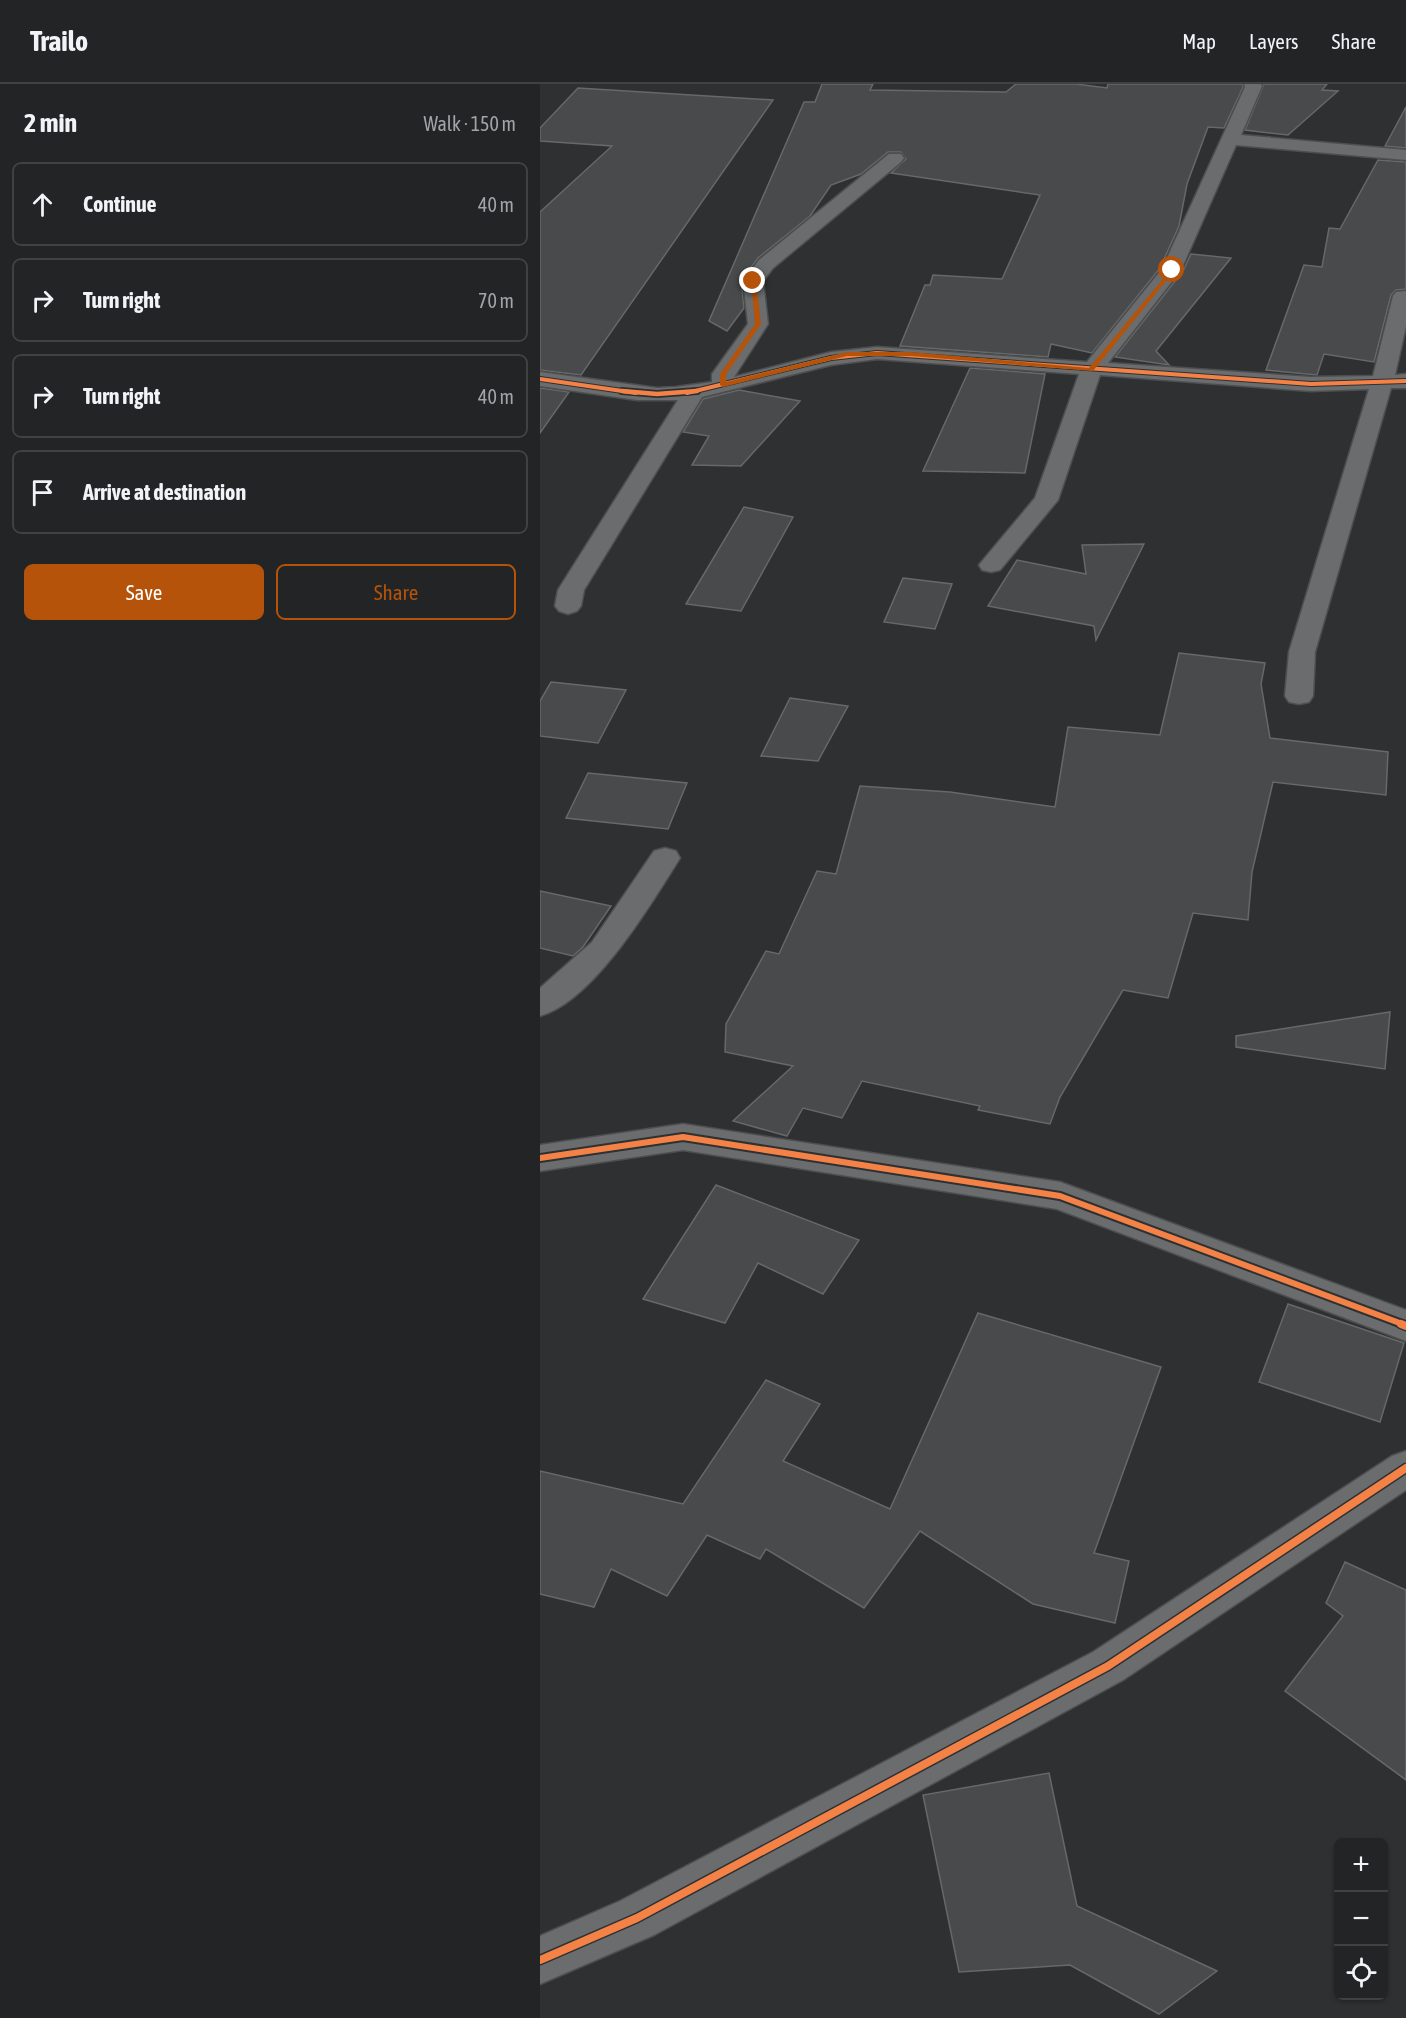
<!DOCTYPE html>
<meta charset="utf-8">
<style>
:root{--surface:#222426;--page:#2e3032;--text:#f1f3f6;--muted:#a2a4a7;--line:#3f4143;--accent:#b45309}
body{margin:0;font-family:"Asap Condensed",sans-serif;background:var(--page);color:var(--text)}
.controls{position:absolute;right:18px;bottom:18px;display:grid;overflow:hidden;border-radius:9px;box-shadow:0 2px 4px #0004}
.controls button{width:54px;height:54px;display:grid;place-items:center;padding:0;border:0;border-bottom:2px solid var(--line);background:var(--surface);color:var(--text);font:30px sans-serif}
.stop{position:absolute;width:18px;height:18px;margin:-14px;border:4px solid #b45309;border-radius:50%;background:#fff}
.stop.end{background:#b45309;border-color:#fff;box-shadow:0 2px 6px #0008}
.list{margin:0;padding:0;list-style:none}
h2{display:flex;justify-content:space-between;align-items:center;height:78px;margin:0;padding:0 24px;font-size:26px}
h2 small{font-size:20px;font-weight:400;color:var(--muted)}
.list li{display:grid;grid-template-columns:39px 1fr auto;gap:18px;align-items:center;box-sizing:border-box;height:84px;margin:0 12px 12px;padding:0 12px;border:2px solid var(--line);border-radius:9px}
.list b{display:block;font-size:22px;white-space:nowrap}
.list em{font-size:20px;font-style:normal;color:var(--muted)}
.actions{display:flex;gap:12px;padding:18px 24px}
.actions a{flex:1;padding:14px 0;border:2px solid var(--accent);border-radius:9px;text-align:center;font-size:21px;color:var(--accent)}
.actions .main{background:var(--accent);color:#fff}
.icon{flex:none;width:33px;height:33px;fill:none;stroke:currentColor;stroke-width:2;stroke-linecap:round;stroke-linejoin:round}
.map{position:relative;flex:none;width:866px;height:1934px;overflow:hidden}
header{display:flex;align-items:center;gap:36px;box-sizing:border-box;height:84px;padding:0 30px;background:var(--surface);border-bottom:2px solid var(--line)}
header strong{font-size:28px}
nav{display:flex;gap:33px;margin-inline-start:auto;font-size:21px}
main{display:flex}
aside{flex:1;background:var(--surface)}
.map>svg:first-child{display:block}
.building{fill:#484a4b;stroke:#666869;stroke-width:1.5}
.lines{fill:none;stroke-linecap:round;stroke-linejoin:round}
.street-casing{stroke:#4c4e4f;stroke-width:3}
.street{fill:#6a6c6e;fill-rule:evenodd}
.cycleway-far3-casing{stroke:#2d3133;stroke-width:6}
.cycleway-far2-casing{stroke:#2d3133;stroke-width:8}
.cycleway-far1-casing{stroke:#2d3133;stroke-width:10}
.cycleway-casing{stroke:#2d3133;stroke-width:11}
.cycleway-far3{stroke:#f48246;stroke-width:4}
.cycleway-far2{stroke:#f48246;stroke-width:4.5}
.cycleway-far1{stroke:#f48246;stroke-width:6}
.cycleway{stroke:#f48246;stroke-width:8}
.route{fill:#b45309}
</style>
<header>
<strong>Trailo</strong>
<nav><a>Map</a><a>Layers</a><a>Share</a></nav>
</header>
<main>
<aside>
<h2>2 min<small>Walk · 150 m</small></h2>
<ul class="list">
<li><svg class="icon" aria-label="ahead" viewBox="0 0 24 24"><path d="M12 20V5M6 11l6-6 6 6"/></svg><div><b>Continue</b></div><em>40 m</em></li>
<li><svg class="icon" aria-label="right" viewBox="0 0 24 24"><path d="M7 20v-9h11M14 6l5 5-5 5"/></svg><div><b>Turn right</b></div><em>70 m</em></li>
<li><svg class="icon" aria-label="right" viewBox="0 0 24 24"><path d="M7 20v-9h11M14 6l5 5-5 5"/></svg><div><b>Turn right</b></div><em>40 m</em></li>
<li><svg class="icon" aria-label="arrive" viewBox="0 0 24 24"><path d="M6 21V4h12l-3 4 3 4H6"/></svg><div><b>Arrive at destination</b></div></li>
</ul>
<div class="actions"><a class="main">Save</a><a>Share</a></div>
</aside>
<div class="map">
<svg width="866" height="1934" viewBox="0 0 866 1934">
<rect width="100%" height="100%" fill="#2e3032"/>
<g class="building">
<polygon points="282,0 333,0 330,6 466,8 476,0 536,0 567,4 568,0 702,0 703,3 684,44 668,43 647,100 639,142 620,184 552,269 511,260 508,273 360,262 385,201 390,201 393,191 462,195 500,111 351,89 366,75 361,68 348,68 321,90 291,101 270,132 218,174 201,196 204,224 187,247 169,237 264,18 275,18"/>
<polygon points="724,0 787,0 782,6 798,7 748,51 705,46"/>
<polygon points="38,4 233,16 41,291 0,286 0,128 72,62 0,57 0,44"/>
<polygon points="866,23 866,64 845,62"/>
<polygon points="838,76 866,78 866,205 856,206 851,211 834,278 784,270 777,291 726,286 764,181 782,183 789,144 800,145"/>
<polygon points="651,170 691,174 616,267 629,281 575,273 643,187"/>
<polygon points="430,284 505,290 485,389 383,387"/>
<polygon points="0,304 29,308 0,349"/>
<polygon points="199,306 260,317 201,382 152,381 169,352 143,348 163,315"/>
<polygon points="204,423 253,433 201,527 146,520"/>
<polygon points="604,460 556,556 554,542 448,522 477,476 546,490 542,461"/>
<polygon points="363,494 412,500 395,545 344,538"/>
<polygon points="639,569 725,579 721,600 730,654 848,668 846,711 733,698 712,788 708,836 653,829 628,914 583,906 520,1013 510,1040 438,1026 440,1022 322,997 302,1034 263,1024 247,1052 193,1037 253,982 185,968 186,940 226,867 239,870 277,787 296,790 320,702 410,708 515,723 528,643 620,651"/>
<polygon points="11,598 86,606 58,659 0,652 0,617"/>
<polygon points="250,614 308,622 278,677 221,672"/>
<polygon points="48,689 147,699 128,745 26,734"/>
<polygon points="0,807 71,822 43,863 33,872 0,864"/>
<polygon points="850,928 845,985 696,963 696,952"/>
<polygon points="176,1101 319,1156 283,1210 218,1179 185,1239 103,1215"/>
<polygon points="748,1220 864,1259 840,1338 719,1298"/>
<polygon points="438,1229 621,1283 554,1469 589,1477 575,1539 493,1520 380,1447 324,1524 226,1465 220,1475 167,1451 127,1512 71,1485 54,1523 0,1510 0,1387 143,1420 226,1296 280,1320 243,1377 350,1425"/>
<polygon points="805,1478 866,1506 866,1696 745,1607 803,1532 786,1519"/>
<polygon points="509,1689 537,1822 677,1887 619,1930 530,1881 419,1888 383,1711"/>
</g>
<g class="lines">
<defs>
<g id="street">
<polygon points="704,0 721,0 722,2 701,51 866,66 866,76 696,61 641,186 568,279 771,293 833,292 853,212 856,208 866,207 866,242 855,291 866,290 866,304 851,304 775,568 773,612 769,618 759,620 749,618 745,612 749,568 829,305 771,307 560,291 518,416 460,486 451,488 442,486 439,481 495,414 539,290 337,275 291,281 162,313 44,506 41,522 37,527 28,530 19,527 15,522 18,506 138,316 97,316 0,302 0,288 117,304 136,303 172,298 172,290 208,240 203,197 219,176 349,70 361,70 364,74 361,78 233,184 223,197 228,240 194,293 291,268 337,263 547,278 622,185 705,3"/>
<path d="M125,764L136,767L140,774C111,820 54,917 0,932V904L52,858L114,767Z"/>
<polygon points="143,1040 520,1098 866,1226 866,1257 517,1125 143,1066 0,1087 0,1061"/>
<polygon points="866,1367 866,1406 583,1596 114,1851 0,1900 0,1852 80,1817 553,1568 852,1372"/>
</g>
</defs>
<use href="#street" class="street-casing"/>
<use href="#street" class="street"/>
<defs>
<g id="cycleway-far3">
<polyline points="0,295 96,309"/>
<polyline points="147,309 291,274 337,269 771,300 866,297"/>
</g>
<polyline id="cycleway-far2" points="82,307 117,310 157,307"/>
<polyline id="cycleway-far1" points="0,1074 143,1053 520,1112 865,1241"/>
<g id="cycleway">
<polyline points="861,1240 866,1242"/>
<polyline points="0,1876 97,1834 568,1582 866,1384"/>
</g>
</defs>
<use href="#cycleway-far3" class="cycleway-far3-casing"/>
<use href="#cycleway-far2" class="cycleway-far2-casing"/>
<use href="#cycleway-far1" class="cycleway-far1-casing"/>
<use href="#cycleway" class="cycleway-casing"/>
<use href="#cycleway-far3" class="cycleway-far3"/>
<use href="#cycleway-far2" class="cycleway-far2"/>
<use href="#cycleway-far1" class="cycleway-far1"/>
<use href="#cycleway" class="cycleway"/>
</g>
<polygon class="route" points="632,184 634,187 553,287 371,272 307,272 183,303 180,301 180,290 215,240 211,196 216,197 221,240 186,290 186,298 307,268 371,268 549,284"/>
</svg>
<div class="controls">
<button>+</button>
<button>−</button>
<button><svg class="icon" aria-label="locate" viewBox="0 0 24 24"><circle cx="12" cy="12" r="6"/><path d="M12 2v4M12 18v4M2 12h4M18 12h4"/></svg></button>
</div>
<div class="stop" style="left:632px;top:186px"></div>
<div class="stop end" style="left:213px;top:197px"></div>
</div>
</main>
